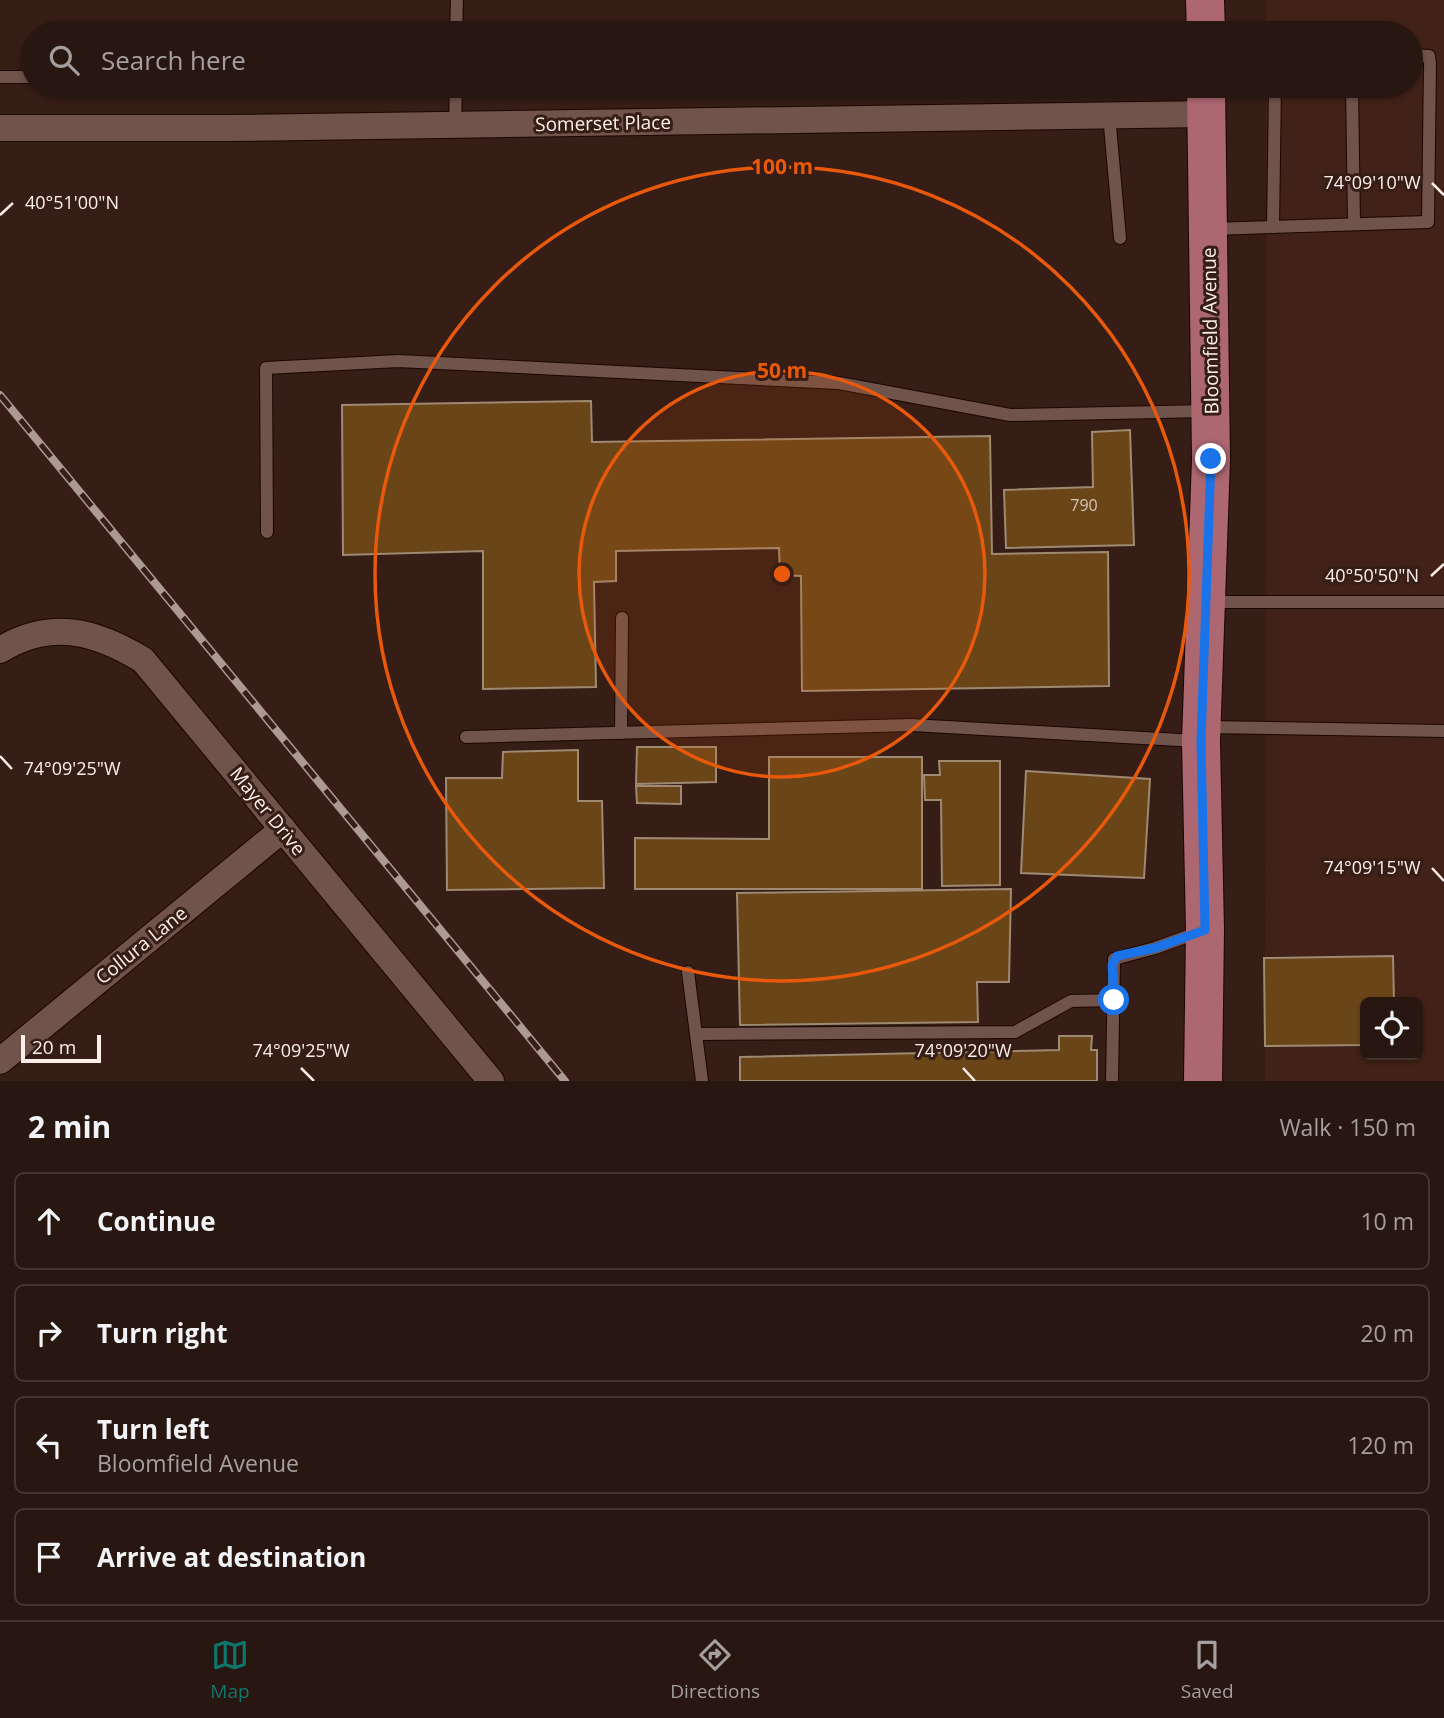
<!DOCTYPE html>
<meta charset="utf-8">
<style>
:root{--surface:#281610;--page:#34231e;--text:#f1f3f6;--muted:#a59f9f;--line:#443530;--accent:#0f766e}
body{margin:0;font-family:"Open Sans",sans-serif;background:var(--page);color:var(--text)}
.controls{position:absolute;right:21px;bottom:21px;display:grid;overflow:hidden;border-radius:10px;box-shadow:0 2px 5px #0004}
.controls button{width:63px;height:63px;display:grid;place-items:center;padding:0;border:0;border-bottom:2px solid var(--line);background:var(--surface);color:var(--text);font:35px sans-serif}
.scale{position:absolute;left:21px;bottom:18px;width:80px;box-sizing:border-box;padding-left:7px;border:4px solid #fdeeea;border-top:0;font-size:19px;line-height:24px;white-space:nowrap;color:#fdeeea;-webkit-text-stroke:5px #361d16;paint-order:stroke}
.stop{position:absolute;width:21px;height:21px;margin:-16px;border:5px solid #1a73e8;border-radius:50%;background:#fff}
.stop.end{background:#1a73e8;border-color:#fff;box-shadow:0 2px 7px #0008}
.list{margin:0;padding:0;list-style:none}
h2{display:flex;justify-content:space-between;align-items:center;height:91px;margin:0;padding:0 28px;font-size:30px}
h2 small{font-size:23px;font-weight:400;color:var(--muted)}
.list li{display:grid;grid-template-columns:46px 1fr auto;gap:21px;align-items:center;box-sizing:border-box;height:98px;margin:0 14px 14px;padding:0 14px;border:2px solid var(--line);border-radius:10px}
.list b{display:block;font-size:26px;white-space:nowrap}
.list p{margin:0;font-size:23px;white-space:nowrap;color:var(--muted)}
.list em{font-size:23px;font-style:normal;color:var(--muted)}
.icon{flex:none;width:38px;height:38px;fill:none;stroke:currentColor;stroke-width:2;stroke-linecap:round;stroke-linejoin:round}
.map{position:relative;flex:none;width:1444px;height:1081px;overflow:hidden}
.search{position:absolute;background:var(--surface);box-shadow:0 2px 5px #0004;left:21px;right:21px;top:21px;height:77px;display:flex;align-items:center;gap:18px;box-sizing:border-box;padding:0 24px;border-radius:38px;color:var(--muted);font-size:26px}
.sheet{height:539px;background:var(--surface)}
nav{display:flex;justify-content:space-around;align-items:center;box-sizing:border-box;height:98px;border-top:2px solid var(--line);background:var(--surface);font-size:19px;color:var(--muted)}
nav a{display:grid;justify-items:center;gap:4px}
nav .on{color:var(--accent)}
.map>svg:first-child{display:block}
.built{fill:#412118;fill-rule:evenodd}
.building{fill:#694518;stroke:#9e8972;stroke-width:2}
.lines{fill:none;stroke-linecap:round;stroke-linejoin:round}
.service-casing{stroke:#1c0602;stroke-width:14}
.minor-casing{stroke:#1c0602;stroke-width:28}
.primary-casing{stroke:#1c0602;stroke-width:40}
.service{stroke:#70534a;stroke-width:12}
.minor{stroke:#70534a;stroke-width:26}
.primary{stroke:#ad6771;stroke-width:38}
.rail-casing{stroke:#ac9994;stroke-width:8}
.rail{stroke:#361d16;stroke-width:5;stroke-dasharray:16;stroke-linecap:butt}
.route{stroke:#1a73e8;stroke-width:9}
.ticks{fill:none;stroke:#fdeeea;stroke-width:2.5}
.ring{fill:none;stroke:#e8590c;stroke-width:3.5}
.labels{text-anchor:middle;stroke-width:6;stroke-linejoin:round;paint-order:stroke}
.number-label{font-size:16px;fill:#d8c4b6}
.street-label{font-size:19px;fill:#fdeeea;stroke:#361d16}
.ticks-label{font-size:18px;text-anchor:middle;fill:#fdeeea;stroke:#361d16;stroke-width:6;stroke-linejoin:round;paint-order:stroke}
.centre{fill:#e8590c;stroke:#361d16;stroke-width:3.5}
.ring-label{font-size:21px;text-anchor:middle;font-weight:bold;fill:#e8590c;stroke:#361d16;stroke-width:6;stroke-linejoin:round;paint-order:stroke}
</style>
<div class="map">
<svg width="1444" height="1081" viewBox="0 0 1444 1081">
<rect width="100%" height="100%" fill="#361d16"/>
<path class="built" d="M1266,0H1444V1081H1265L1266,86H1411V33H1266ZM1365,1002H1418V1055H1365Z"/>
<g class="building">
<polygon points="591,401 592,442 990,436 992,554 1108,552 1109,686 802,691 801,576 780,575 779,548 616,551 616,581 594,582 596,687 483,689 483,551 343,555 342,405"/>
<polygon points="1130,430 1134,545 1006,548 1004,490 1093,487 1092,432"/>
<polygon points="637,747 716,747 716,782 636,784"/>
<polygon points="578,750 578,801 602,801 604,888 447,890 446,778 502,778 503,752"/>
<polygon points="769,757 922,757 922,889 635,889 635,838 769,839"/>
<polygon points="939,761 1000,761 1000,885 942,886 941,800 925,800 924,775 940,775"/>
<polygon points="1026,771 1150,779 1144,878 1021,873"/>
<polygon points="636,786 681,786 681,804 637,803"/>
<polygon points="1011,889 1009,982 977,982 978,1022 740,1025 737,893"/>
<polygon points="1393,956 1394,1002 1365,1002 1365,1045 1265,1046 1264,958"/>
<polygon points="1059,1036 1092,1036 1091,1050 1097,1050 1097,1081 740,1081 740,1057 1059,1050"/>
</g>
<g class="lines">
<defs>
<g id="service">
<polyline points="456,33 457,0"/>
<polyline points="0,77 33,77"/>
<polyline points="1352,86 1354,224"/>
<polyline points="1109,115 1120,238"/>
<polyline points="455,125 456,86"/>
<polyline points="1273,227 1275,86"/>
<polyline points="1212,229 1428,222 1430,64 1429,56 1411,55"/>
<polyline points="267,532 266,368 398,361 839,383 1010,415 1207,411"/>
<polyline points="1210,602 1444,602"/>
<polyline points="1206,727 1444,731"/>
<polyline points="621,733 622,618"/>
<polyline points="466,737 911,725 1197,741"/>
<polyline points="688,972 702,1081"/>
<polyline points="696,1034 1015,1032 1071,1001 1114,1000"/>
<polyline points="1112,1081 1114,959 1155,948 1202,931"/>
</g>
<g id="minor">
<polyline points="0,128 233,128 1207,114"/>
<path d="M0,650C51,619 95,631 143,660L491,1081"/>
<polyline points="0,1061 283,829"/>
</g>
<g id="primary">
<polyline points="1205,0 1206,33"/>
<polyline points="1203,1081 1205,930 1201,741 1211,459 1206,86"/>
</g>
</defs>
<use href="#service" class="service-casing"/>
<use href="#minor" class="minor-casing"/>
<use href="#primary" class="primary-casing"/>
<use href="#service" class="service"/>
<use href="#minor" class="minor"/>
<use href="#primary" class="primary"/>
<defs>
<polyline id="rail" points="0,395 565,1081"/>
</defs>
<use href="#rail" class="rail-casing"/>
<use href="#rail" class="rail"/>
</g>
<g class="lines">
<polyline class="route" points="1114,1000 1112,965 1117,956 1155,948 1205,930 1201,741 1211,459"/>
</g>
<path class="ticks" d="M1432,183L1444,195M0,215L13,203M1431,576L1444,564M0,756L12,769M1432,868L1444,881M301,1068L314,1081M963,1068L975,1081"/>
<circle cx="782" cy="574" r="203" fill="#e8590c" fill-opacity=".12"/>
<g class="ring">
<circle cx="782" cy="574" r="203"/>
<circle cx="782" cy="574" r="407"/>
</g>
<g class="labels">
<g class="number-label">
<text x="1084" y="511">790</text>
</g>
<g class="street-label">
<text transform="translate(603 123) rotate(-1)" y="7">Somerset Place</text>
<text transform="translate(1210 331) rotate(-91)" y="7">Bloomfield Avenue</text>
<text transform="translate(268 811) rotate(51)" y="7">Mayer Drive</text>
<text transform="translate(141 945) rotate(-39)" y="7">Collura Lane</text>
</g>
</g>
<g class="ticks-label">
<text x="1372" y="189">74°09'10"W</text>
<text x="72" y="209">40°51'00"N</text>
<text x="1372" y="582">40°50'50"N</text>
<text x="72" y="775">74°09'25"W</text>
<text x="1372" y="874">74°09'15"W</text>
<text x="301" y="1057">74°09'25"W</text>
<text x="963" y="1057">74°09'20"W</text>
</g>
<circle cx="782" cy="574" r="10" class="centre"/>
<g class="ring-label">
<text x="782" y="174">100 m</text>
<text x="782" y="378">50 m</text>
</g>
</svg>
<div class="controls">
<button><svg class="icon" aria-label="locate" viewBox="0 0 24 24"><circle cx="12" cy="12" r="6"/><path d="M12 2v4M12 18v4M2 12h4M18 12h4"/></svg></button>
</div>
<div class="scale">20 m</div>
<div class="stop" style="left:1114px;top:1000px"></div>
<div class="stop end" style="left:1211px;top:459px"></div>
<div class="search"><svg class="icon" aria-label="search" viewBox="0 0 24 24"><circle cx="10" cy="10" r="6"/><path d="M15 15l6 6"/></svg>Search here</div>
</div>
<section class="sheet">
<h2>2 min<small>Walk · 150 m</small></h2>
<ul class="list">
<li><svg class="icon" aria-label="ahead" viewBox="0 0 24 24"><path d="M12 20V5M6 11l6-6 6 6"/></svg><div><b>Continue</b></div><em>10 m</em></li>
<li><svg class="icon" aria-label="right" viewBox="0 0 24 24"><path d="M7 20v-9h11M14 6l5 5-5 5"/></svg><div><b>Turn right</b></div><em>20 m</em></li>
<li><svg class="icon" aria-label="left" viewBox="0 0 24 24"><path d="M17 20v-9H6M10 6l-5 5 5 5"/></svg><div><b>Turn left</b><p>Bloomfield Avenue</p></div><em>120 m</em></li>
<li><svg class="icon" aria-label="arrive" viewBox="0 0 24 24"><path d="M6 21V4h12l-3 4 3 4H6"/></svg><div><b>Arrive at destination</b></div></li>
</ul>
</section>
<nav>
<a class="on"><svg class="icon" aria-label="map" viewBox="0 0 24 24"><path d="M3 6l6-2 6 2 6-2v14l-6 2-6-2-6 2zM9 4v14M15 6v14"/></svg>Map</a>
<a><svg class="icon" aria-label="directions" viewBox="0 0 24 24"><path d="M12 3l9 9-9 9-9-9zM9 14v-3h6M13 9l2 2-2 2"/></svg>Directions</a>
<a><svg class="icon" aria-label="saved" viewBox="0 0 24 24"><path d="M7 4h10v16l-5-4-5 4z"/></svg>Saved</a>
</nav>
